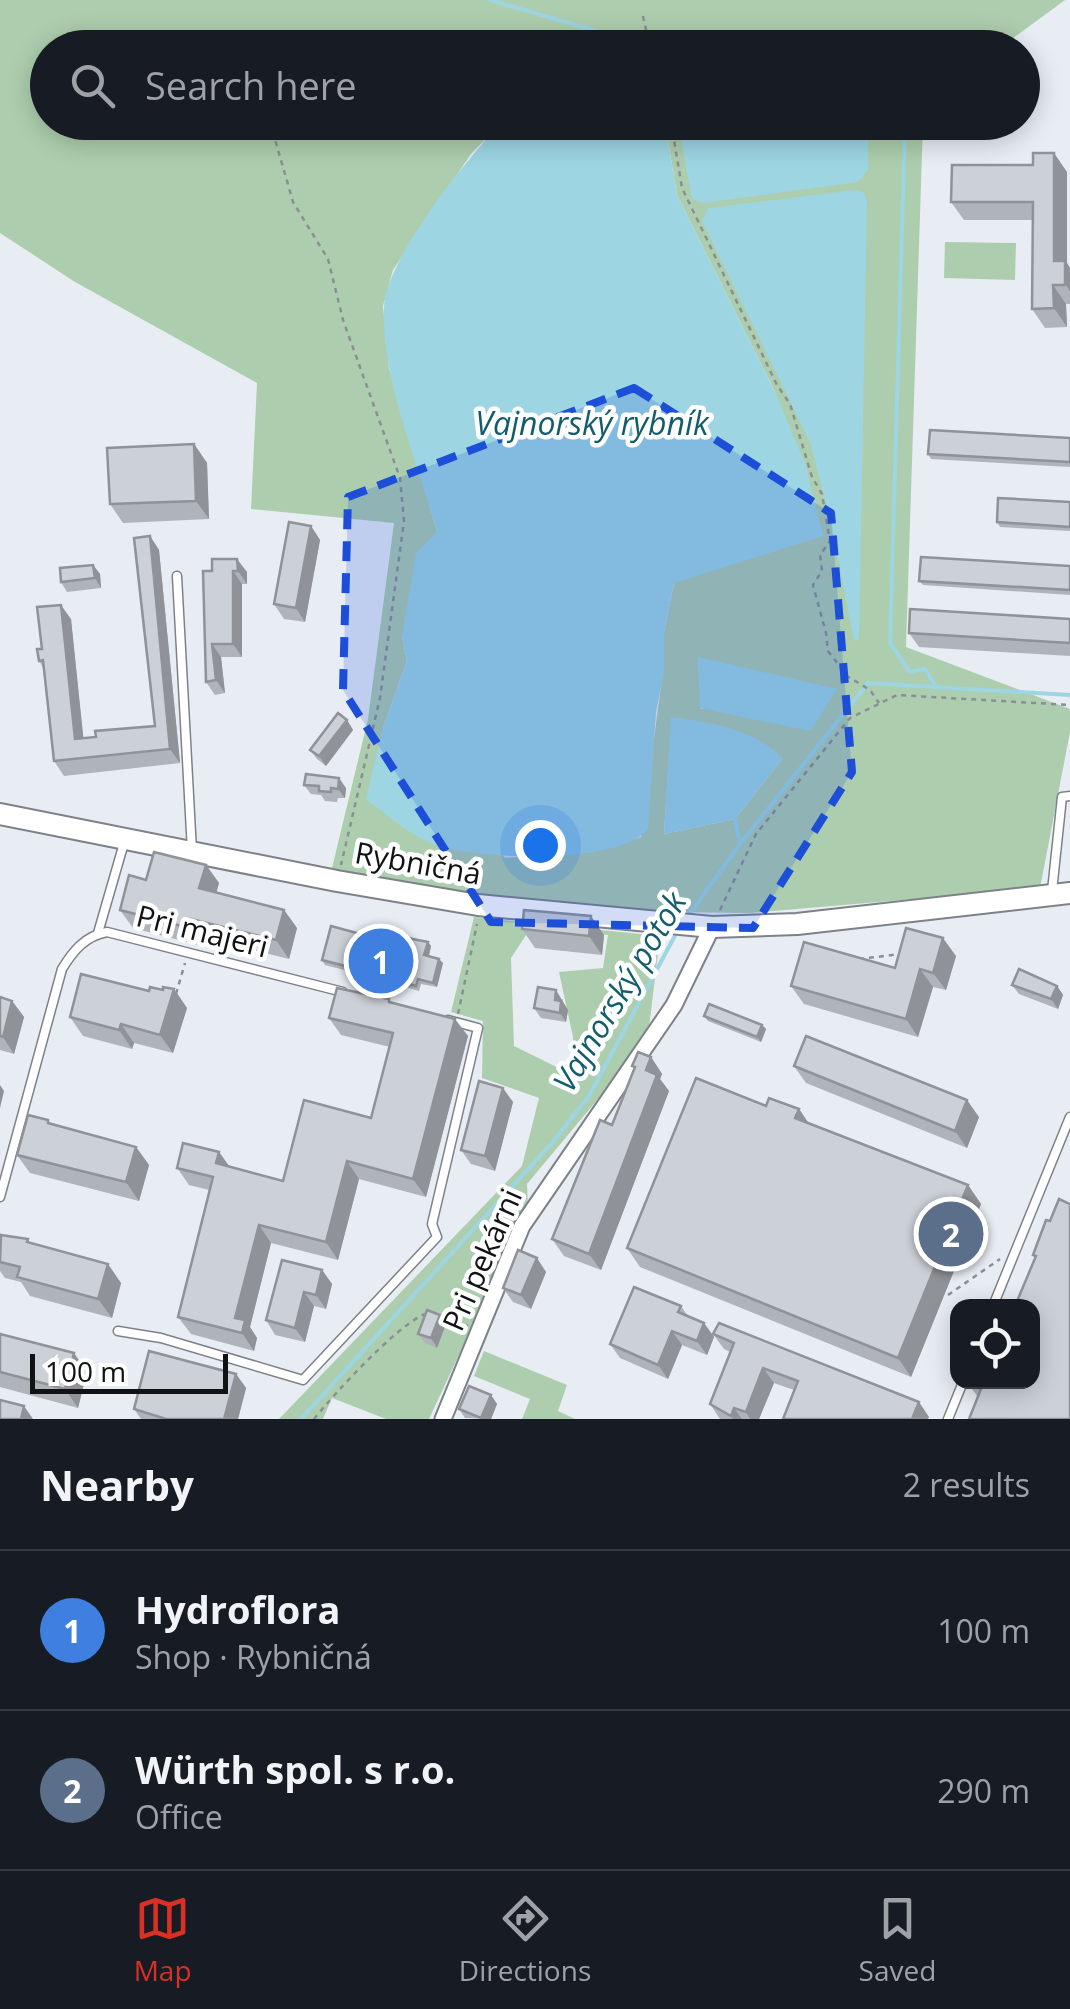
<!DOCTYPE html>
<meta charset="utf-8">
<style>
:root{--surface:#171b24;--page:#242831;--text:#f1f3f6;--muted:#9ea1a6;--line:#363941;--accent:#d93025}
body{margin:0;font-family:"Open Sans",sans-serif;background:var(--page);color:var(--text)}
.controls{position:absolute;right:30px;bottom:30px;display:grid;overflow:hidden;border-radius:20px;box-shadow:0 5px 25px #0003}
.controls button{width:90px;height:90px;display:grid;place-items:center;padding:0;border:0;border-bottom:2px solid var(--line);background:var(--surface);color:var(--text);font:50px sans-serif}
.scale{position:absolute;left:30px;bottom:25px;width:198px;box-sizing:border-box;padding-left:10px;border:5px solid #101214;border-top:0;font-size:28px;line-height:35px;white-space:nowrap;color:#101214;-webkit-text-stroke:8px #fff;paint-order:stroke}
.you{position:absolute;left:540px;top:845px;width:35px;height:35px;margin:-25px;border:8px solid #fff;border-radius:50%;background:#1a73e8;box-shadow:0 0 0 15px #1a73e833}
.badge{display:grid;place-items:center;width:65px;height:65px;border-radius:50%;background:var(--accent);color:#fff;font-size:32px;font-weight:700}
.pin{position:absolute;translate:-50% -50%;border:5px solid #fff;box-shadow:0 2px 10px #0006}
.list{margin:0;padding:0;list-style:none}
h2{display:flex;justify-content:space-between;align-items:center;height:130px;margin:0;padding:0 40px;font-size:42px}
h2 small{font-size:32px;font-weight:400;color:var(--muted)}
.list li{display:grid;grid-template-columns:65px 1fr auto;gap:30px;align-items:center;box-sizing:border-box;height:160px;padding:0 40px;border-top:2px solid var(--line)}
.list b{display:block;font-size:38px;white-space:nowrap}
.list p{margin:0;font-size:32px;white-space:nowrap;color:var(--muted)}
.list em{font-size:32px;font-style:normal;color:var(--muted)}
.icon{flex:none;width:55px;height:55px;fill:none;stroke:currentColor;stroke-width:2;stroke-linecap:round;stroke-linejoin:round}
.map{position:relative;flex:none;width:1070px;height:1419px;overflow:hidden}
.search{position:absolute;background:var(--surface);box-shadow:0 5px 25px #0003;left:30px;right:30px;top:30px;height:110px;display:flex;align-items:center;gap:25px;box-sizing:border-box;padding:0 35px;border-radius:55px;color:var(--muted);font-size:38px}
.sheet{height:450px;background:var(--surface)}
nav{display:flex;justify-content:space-around;align-items:center;box-sizing:border-box;height:140px;border-top:2px solid var(--line);background:var(--surface);font-size:28px;color:var(--muted)}
nav a{display:grid;justify-items:center;gap:5px}
nav .on{color:var(--accent)}
.map>svg:first-child{display:block}
.green{fill:#adceae;fill-rule:evenodd}
.water{fill:#9dd5e3}
.lines{fill:none;stroke-linecap:round;stroke-linejoin:round}
.stream{stroke:#9dd5e3;stroke-width:4}
.lane-casing{stroke:#7d8288;stroke-width:11}
.street-casing{stroke:#7d8288;stroke-width:19}
.secondary-casing{stroke:#7d8288;stroke-width:24}
.path{stroke:#8b8f94;stroke-width:2.5;stroke-dasharray:5 5;stroke-linecap:butt}
.lane{stroke:#fff;stroke-width:8}
.street{stroke:#fff;stroke-width:15}
.secondary{stroke:#fff;stroke-width:20}
.wall{fill:#afb4ba}
.shaded-wall{fill:#8f9297}
.building{fill:#ccd1d8;stroke:#8f9297;stroke-width:2.5}
.marked{fill:#1d4ed8;fill-opacity:0.2;stroke:#1d4ed8;stroke-width:8;stroke-dasharray:20 12;stroke-linejoin:round}
.labels{text-anchor:middle;stroke-width:9;stroke-linejoin:round;paint-order:stroke}
.street-label{font-size:30px;fill:#101214;stroke:#fff}
.water-label{font-size:32px;font-style:italic;fill:#125d6c;stroke:#fff}
</style>
<div class="map">
<svg width="1070" height="1419" viewBox="0 0 1070 1419">
<rect width="100%" height="100%" fill="#e8edf4"/>
<g class="green">
<path d="M0,0H1065L1001,47L48,48V122L501,123L471,154L393,270L383,306L389,368L437,531L402,636L407,661L383,728L505,858L595,851L641,837L663,671L664,632L674,583L775,392L677,195L665,123H923L906,647L1070,709V732L1040,888L750,913L669,912L477,895L357,877L332,868L368,719L394,523L251,509L257,383L75,282L0,233ZM698,658H699L836,690L701,709ZM783,758L735,819L664,834L668,772Z"/>
<polygon points="945,242 1016,243 1015,280 944,278"/>
<path d="M474,917L660,936L649,1028L623,1069L527,1184L528,1207L429,1419H386L332,1398L323,1419H279L522,1166L539,1098L482,1078L483,1021L451,1012ZM530,929L608,935L603,968L559,972L573,1037L575,1076L514,1046L511,958Z"/>
<polygon points="484,1351 567,1385 558,1411 575,1419 522,1419 530,1399 474,1376"/>
</g>
<g class="water">
<path d="M501,123H665L677,195L775,392L805,463L823,536L674,583L664,632V671L656,712L648,829C617,866 473,860 431,843C408,834 386,814 366,799L383,728L407,661L402,636L416,554L437,531C418,464 381,377 384,308C385,259 467,159 501,123Z"/>
<polygon points="678,123 868,123 868,170 858,182 704,203 692,199"/>
<polygon points="856,190 864,193 867,201 859,639 854,641 830,518 810,442 702,221 708,208"/>
<polygon points="698,657 837,689 810,731 700,708"/>
<path d="M671,717C712,723 751,728 783,758L735,819L664,834Z"/>
</g>
<g class="lines">
<g class="stream">
<polyline points="490,0 637,43"/>
<polyline points="902,122 905,127 890,643 910,672 925,669 937,688"/>
<polyline points="735,819 740,844"/>
<polyline points="686,919 740,844 868,683 1070,695"/>
<polyline points="301,1419 551,1144 589,1096 678,930"/>
</g>
<defs>
<g id="lane">
<polyline points="177,576 192,851"/>
<polyline points="1052,891 1062,797 1070,796"/>
<polyline points="98,933 124,843"/>
<path d="M0,1197L62,969C73,951 85,936 107,932L343,992"/>
<polyline points="993,1306 1070,1117"/>
<polyline points="118,1331 161,1338 303,1380 437,1237 432,1224 478,1028 448,1020"/>
<polyline points="948,1419 963,1382"/>
</g>
<polyline id="street" points="443,1419 522,1226 674,1005 712,927"/>
<polyline id="secondary" points="0,814 337,881 478,905 712,927 797,924 1070,893"/>
</defs>
<use href="#lane" class="lane-casing"/>
<use href="#street" class="street-casing"/>
<use href="#secondary" class="secondary-casing"/>
<g class="path">
<polyline points="643,16 650,48"/>
<polyline points="252,39 253,48"/>
<polyline points="270,122 293,202 328,259 343,320 400,478 404,521 380,698 341,865"/>
<polyline points="671,122 682,188 777,385 790,404 812,477 822,494 830,541 820,555 822,571 813,585 826,633 828,651 847,676 870,690 879,703"/>
<polyline points="720,910 756,834 850,718 897,695 1070,705"/>
<polyline points="859,959 901,954"/>
<polyline points="176,994 185,963"/>
<polyline points="458,1014 477,924"/>
<polyline points="948,1295 1000,1259"/>
<polyline points="438,1315 468,1326"/>
<path d="M314,1419C335,1393 396,1326 425,1314"/>
</g>
<use href="#lane" class="lane"/>
<use href="#street" class="street"/>
<use href="#secondary" class="secondary"/>
</g>
<g class="wall">
<polygon points="1033,165 1067,172 1067,263 1070,268 1070,304 1066,304 1067,327 1045,328 1032,309 1033,220 964,220 951,202"/>
<polygon points="1070,438 1070,467 931,459 928,454"/>
<polygon points="194,444 207,463 209,519 123,523 110,504"/>
<polygon points="1070,502 1070,531 1000,527 997,522"/>
<polygon points="311,526 320,540 305,622 284,619 274,604"/>
<polygon points="150,536 159,550 180,763 64,776 54,761 44,669 39,661 42,649 71,619 83,739 155,726"/>
<polygon points="212,559 247,572 247,584 242,584 242,657 221,657 225,693 215,695 206,682"/>
<polygon points="93,565 100,574 101,588 67,592 61,582"/>
<polygon points="1070,566 1070,595 923,585 919,581"/>
<polygon points="1070,619 1070,656 919,647 909,633"/>
<polygon points="347,720 353,730 326,766 317,759 310,750"/>
<polygon points="304,785 346,788 345,798 338,798 337,802 325,801 321,795 311,794"/>
<polygon points="206,865 219,883 216,893 284,910 297,928 289,959 204,938 202,946 133,928 120,910 146,880"/>
<polygon points="522,929 604,935 602,955 535,948"/>
<polygon points="375,938 428,942 431,946 429,956 443,963 437,987 421,984 419,991 370,976 367,988 357,985 354,981 356,973 325,965 322,960"/>
<polygon points="956,956 946,990 933,987 918,1037 804,1004 791,986"/>
<polygon points="1012,985 1057,986 1063,995 1058,1009 1019,994"/>
<polygon points="174,989 187,1008 173,1053 134,1043 132,1049 83,1036 70,1017 149,991"/>
<polygon points="0,997 12,1001 24,1017 14,1054 0,1050"/>
<polygon points="563,999 562,1002 568,1010 566,1022 541,1018 534,1008"/>
<polygon points="392,1002 468,1036 426,1197 359,1179 338,1260 271,1243 250,1327 257,1338 254,1351 191,1334 178,1317 209,1190 189,1185 177,1168 219,1152 229,1167 283,1181 371,1118 390,1047 341,1035 329,1018"/>
<polygon points="704,1016 762,1025 766,1029 761,1042 708,1021"/>
<polygon points="651,1057 662,1074 660,1079 669,1091 601,1270 564,1256 552,1239 612,1125 634,1069 632,1066"/>
<polygon points="794,1066 979,1117 967,1148 806,1083"/>
<polygon points="513,1102 495,1171 471,1164 461,1150"/>
<polygon points="766,1106 799,1109 808,1123 968,1185 981,1204 911,1377 640,1267 627,1248"/>
<polygon points="48,1120 51,1124 136,1147 149,1165 139,1201 30,1173 17,1155"/>
<polygon points="1059,1199 1070,1204 1070,1419 969,1419 978,1397 969,1385 970,1382 1032,1382 1032,1306 1015,1306 1035,1258 1033,1255 1046,1220 1050,1221"/>
<polygon points="0,1237 31,1243 121,1283 112,1318 30,1296 21,1282 5,1278 0,1271"/>
<polygon points="322,1270 332,1284 326,1309 314,1306 305,1342 275,1335 266,1320"/>
<polygon points="546,1272 531,1309 513,1302 503,1288"/>
<polygon points="681,1306 688,1316 704,1323 714,1337 707,1355 682,1345 668,1379 620,1358 610,1344"/>
<polygon points="440,1315 446,1324 437,1348 425,1343 418,1334"/>
<polygon points="0,1332 2,1335 87,1372 78,1408 0,1387"/>
<polygon points="713,1334 929,1417 794,1390 774,1383 759,1419 720,1419 710,1404 730,1352 724,1349"/>
<polygon points="236,1374 246,1388 238,1419 141,1419 134,1409"/>
<polygon points="491,1395 497,1404 491,1419 465,1418 459,1409"/>
</g>
<g class="shaded-wall">
<polygon points="1054,153 1067,172 1067,263 1070,268 1070,292 1054,261"/>
<polygon points="1053,285 1066,304 1067,327 1054,308"/>
<polygon points="194,444 207,463 209,519 196,501"/>
<polygon points="311,526 320,540 305,622 296,608"/>
<polygon points="150,536 159,550 180,763 170,749"/>
<polygon points="237,559 247,572 247,584 238,571"/>
<polygon points="93,565 100,574 101,588 95,578"/>
<polygon points="233,571 242,584 242,657 233,644"/>
<polygon points="61,605 71,619 85,753 75,739"/>
<polygon points="212,644 221,657 225,693 216,680"/>
<polygon points="347,720 353,730 326,766 319,756"/>
<polygon points="339,778 346,788 345,798 338,789"/>
<polygon points="206,865 219,883 212,907 199,888"/>
<polygon points="284,910 297,928 289,959 276,940"/>
<polygon points="591,916 604,935 602,955 589,936"/>
<polygon points="191,919 204,938 202,946 189,928"/>
<polygon points="943,938 956,956 946,990 933,973"/>
<polygon points="428,942 431,946 428,960 424,955"/>
<polygon points="439,959 443,963 437,987 433,983"/>
<polygon points="920,969 933,987 918,1037 906,1019"/>
<polygon points="367,971 370,976 367,988 364,983"/>
<polygon points="1057,986 1063,995 1058,1009 1051,999"/>
<polygon points="174,989 187,1008 173,1053 160,1035"/>
<polygon points="556,990 568,1010 566,1022 560,1013 555,1000"/>
<polygon points="12,1001 24,1017 14,1054 3,1037"/>
<polygon points="455,1019 468,1036 426,1197 413,1179"/>
<polygon points="121,1024 134,1043 132,1049 119,1030"/>
<polygon points="762,1025 766,1029 761,1042 757,1037"/>
<polygon points="651,1057 662,1074 660,1079 669,1091 601,1270 589,1254"/>
<polygon points="0,1085 4,1091 0,1108"/>
<polygon points="503,1088 513,1102 495,1171 485,1156"/>
<polygon points="967,1100 979,1117 967,1148 955,1131"/>
<polygon points="799,1109 812,1128 795,1118"/>
<polygon points="136,1147 149,1165 139,1201 126,1182"/>
<polygon points="219,1152 232,1170 216,1163"/>
<polygon points="347,1161 359,1179 338,1260 326,1242"/>
<polygon points="968,1185 981,1204 911,1377 898,1358"/>
<polygon points="259,1225 271,1243 250,1327 257,1338 254,1351 242,1333 235,1318"/>
<polygon points="537,1258 546,1272 531,1309 521,1295"/>
<polygon points="108,1264 121,1283 112,1318 98,1299"/>
<polygon points="322,1270 332,1284 326,1309 316,1295"/>
<polygon points="304,1292 314,1306 305,1342 295,1328"/>
<polygon points="440,1315 446,1324 437,1348 431,1338"/>
<polygon points="704,1323 714,1337 707,1355 697,1341"/>
<polygon points="672,1331 682,1345 668,1379 658,1365"/>
<polygon points="74,1353 87,1372 78,1408 65,1389"/>
<polygon points="763,1368 774,1383 759,1419 750,1419 746,1412"/>
<polygon points="236,1374 246,1388 238,1419 224,1419"/>
<polygon points="491,1395 497,1404 491,1419 481,1419"/>
<polygon points="919,1402 929,1417 928,1419 912,1419"/>
<polygon points="24,1406 33,1419 21,1419"/>
<polygon points="734,1408 742,1419 733,1419 731,1416"/>
</g>
<g class="building">
<polygon points="1033,153 1054,153 1054,261 1065,261 1065,285 1053,285 1054,308 1032,309 1033,202 951,202 952,165 1033,165"/>
<polygon points="930,430 1070,438 1070,462 928,454"/>
<polygon points="194,444 196,501 110,504 107,448"/>
<polygon points="998,498 1070,502 1070,527 997,522"/>
<polygon points="289,522 311,526 296,608 274,604"/>
<polygon points="150,536 170,749 54,761 43,660 39,661 37,649 42,649 37,607 61,605 75,739 96,737 95,731 155,726 134,538"/>
<polygon points="921,557 1070,566 1070,590 919,581"/>
<polygon points="212,559 237,559 238,571 233,571 233,644 212,644 216,680 206,682 203,571 212,571"/>
<polygon points="93,565 95,578 61,582 60,568"/>
<polygon points="910,609 1070,619 1070,643 909,633"/>
<polygon points="338,713 347,720 319,756 310,750"/>
<polygon points="306,774 339,778 338,789 331,788 331,792 319,791 319,786 304,785"/>
<polygon points="154,852 206,865 199,888 284,910 276,940 191,919 189,928 120,910 129,875 146,880"/>
<polygon points="524,910 591,916 589,936 522,929"/>
<polygon points="331,926 375,938 377,932 428,942 424,955 439,959 433,983 418,979 416,986 367,971 364,983 354,981 357,969 322,960"/>
<polygon points="906,928 943,938 933,973 920,969 906,1019 791,986 804,942 895,968"/>
<polygon points="1019,969 1057,986 1051,999 1012,985"/>
<polygon points="81,974 149,991 150,987 163,990 163,987 174,989 160,1035 121,1024 119,1030 70,1017"/>
<polygon points="538,987 556,990 555,1000 561,1001 560,1013 534,1008"/>
<polygon points="337,988 389,999 389,1002 455,1019 413,1179 347,1161 326,1242 259,1225 235,1318 245,1320 242,1333 178,1317 213,1177 177,1168 183,1143 219,1152 216,1163 283,1181 304,1100 371,1118 393,1033 329,1018"/>
<polygon points="0,997 12,1001 3,1037 0,1036"/>
<polygon points="709,1004 762,1025 757,1037 704,1016"/>
<polygon points="806,1036 967,1100 955,1131 794,1066"/>
<polygon points="638,1052 651,1057 646,1070 657,1075 589,1254 552,1239 600,1120 612,1125 635,1067 632,1066"/>
<polygon points="696,1078 766,1106 769,1098 799,1109 795,1118 968,1185 898,1358 627,1248"/>
<polygon points="479,1081 503,1088 485,1156 461,1150"/>
<polygon points="28,1115 48,1120 48,1123 136,1147 126,1182 17,1155"/>
<polygon points="1059,1199 1070,1204 1070,1419 969,1419 981,1389 969,1385 970,1382 1032,1382 1032,1306 1015,1306 1036,1256 1033,1255 1046,1220 1050,1221"/>
<polygon points="1,1235 28,1239 27,1242 108,1264 98,1299 17,1277 20,1267 0,1262"/>
<polygon points="518,1250 537,1258 521,1295 503,1288"/>
<polygon points="282,1260 322,1270 316,1295 304,1292 295,1328 266,1320"/>
<polygon points="634,1287 681,1306 678,1312 704,1323 697,1341 672,1331 658,1365 610,1344"/>
<polygon points="427,1310 440,1315 431,1338 418,1334"/>
<polygon points="719,1323 919,1402 912,1419 783,1419 798,1381 763,1368 746,1412 734,1408 731,1416 710,1404 734,1343 713,1334"/>
<polygon points="0,1334 74,1353 65,1389 0,1372"/>
<polygon points="149,1351 236,1374 224,1419 166,1419 134,1409"/>
<polygon points="469,1386 491,1395 481,1418 459,1409"/>
<polygon points="0,1400 24,1406 21,1419 0,1419"/>
</g>
<path class="marked" d="M634,388L831,513L852,772L753,928L491,922L343,690L348,497Z"/>
<g class="labels">
<g class="street-label">
<text transform="translate(418 864) rotate(10)" y="10">Rybničná</text>
<text transform="translate(202 932) rotate(14)" y="10">Pri majeri</text>
<text transform="translate(483 1260) rotate(-66)" y="10">Pri pekárni</text>
</g>
<g class="water-label">
<text x="592" y="435">Vajnorský rybník</text>
<text transform="translate(620 992) rotate(-59)" y="11">Vajnorský potok</text>
</g>
</g>
</svg>
<div class="controls">
<button><svg class="icon" aria-label="locate" viewBox="0 0 24 24"><circle cx="12" cy="12" r="6"/><path d="M12 2v4M12 18v4M2 12h4M18 12h4"/></svg></button>
</div>
<div class="scale">100 m</div>
<div class="you"></div>
<div class="pin badge" style="left:381px;top:961px;background:#3f7fe0">1</div>
<div class="pin badge" style="left:951px;top:1234px;background:#5c6f8a">2</div>
<div class="search"><svg class="icon" aria-label="search" viewBox="0 0 24 24"><circle cx="10" cy="10" r="6"/><path d="M15 15l6 6"/></svg>Search here</div>
</div>
<section class="sheet">
<h2>Nearby<small>2 results</small></h2>
<ul class="list">
<li><span class="badge" style="background:#3f7fe0">1</span><div><b>Hydroflora</b><p>Shop · Rybničná</p></div><em>100 m</em></li>
<li><span class="badge" style="background:#5c6f8a">2</span><div><b>Würth spol. s r.o.</b><p>Office</p></div><em>290 m</em></li>
</ul>
</section>
<nav>
<a class="on"><svg class="icon" aria-label="map" viewBox="0 0 24 24"><path d="M3 6l6-2 6 2 6-2v14l-6 2-6-2-6 2zM9 4v14M15 6v14"/></svg>Map</a>
<a><svg class="icon" aria-label="directions" viewBox="0 0 24 24"><path d="M12 3l9 9-9 9-9-9zM9 14v-3h6M13 9l2 2-2 2"/></svg>Directions</a>
<a><svg class="icon" aria-label="saved" viewBox="0 0 24 24"><path d="M7 4h10v16l-5-4-5 4z"/></svg>Saved</a>
</nav>
